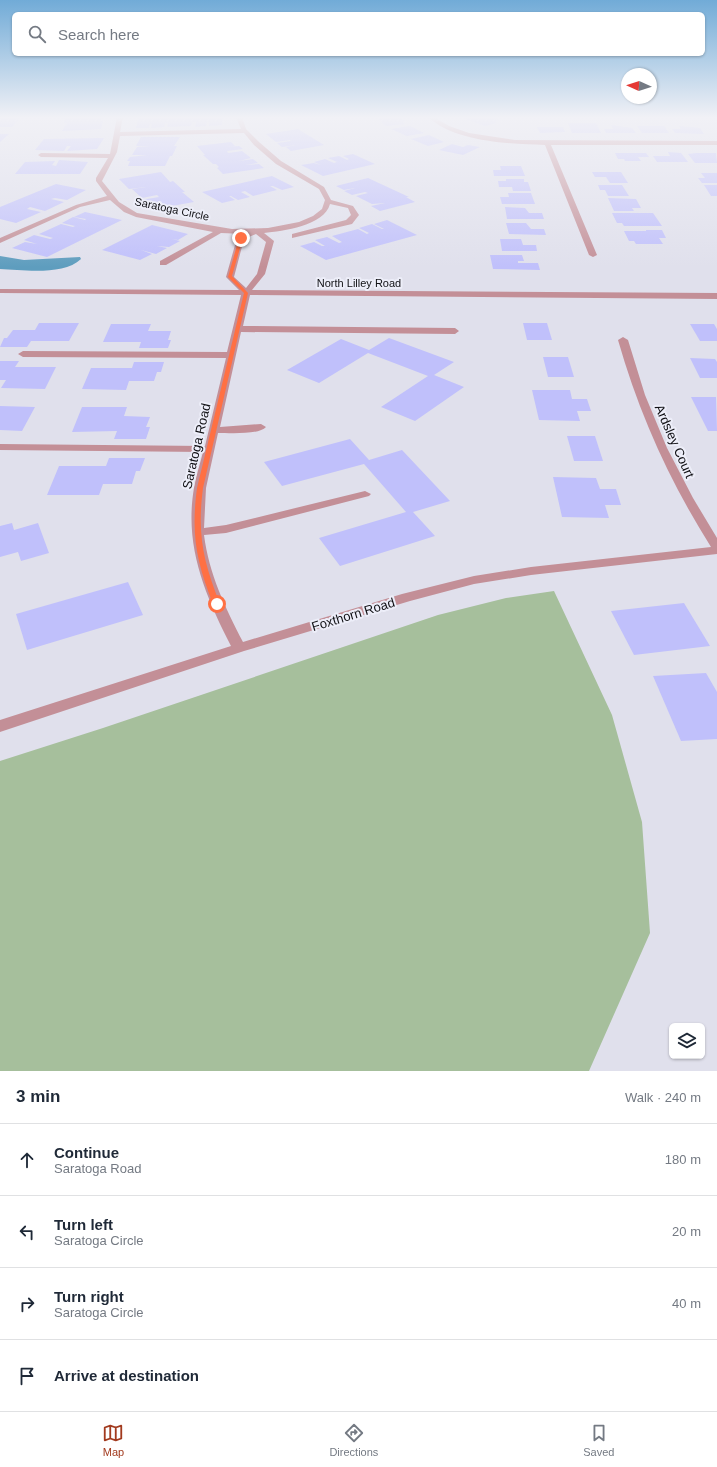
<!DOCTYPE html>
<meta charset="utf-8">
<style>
:root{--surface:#fff;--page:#f2f2f3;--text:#1f2937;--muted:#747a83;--line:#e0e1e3;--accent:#a23a1e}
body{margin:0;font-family:Arial,sans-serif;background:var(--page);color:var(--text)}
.controls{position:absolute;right:12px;bottom:12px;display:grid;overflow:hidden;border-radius:6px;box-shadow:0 1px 3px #0004}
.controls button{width:36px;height:36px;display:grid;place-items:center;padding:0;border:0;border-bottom:1px solid var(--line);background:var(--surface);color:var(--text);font:20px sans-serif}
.compass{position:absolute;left:621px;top:68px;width:36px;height:36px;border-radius:50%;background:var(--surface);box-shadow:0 1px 3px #0004;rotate:273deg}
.stop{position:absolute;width:12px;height:12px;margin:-9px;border:3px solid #ff7043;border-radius:50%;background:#fff}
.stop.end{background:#ff7043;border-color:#fff;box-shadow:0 1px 4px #0008}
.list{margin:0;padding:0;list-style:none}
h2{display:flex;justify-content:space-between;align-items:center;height:52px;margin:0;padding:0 16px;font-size:17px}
h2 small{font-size:13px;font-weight:400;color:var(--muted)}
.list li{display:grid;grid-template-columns:26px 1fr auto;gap:12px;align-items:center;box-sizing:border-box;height:72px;padding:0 16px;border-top:1px solid var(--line)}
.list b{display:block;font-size:15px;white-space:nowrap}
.list p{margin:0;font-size:13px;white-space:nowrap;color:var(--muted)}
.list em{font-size:13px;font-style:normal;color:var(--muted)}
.icon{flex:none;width:22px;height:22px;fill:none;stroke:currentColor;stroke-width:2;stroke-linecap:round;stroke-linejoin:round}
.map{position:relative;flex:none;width:717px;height:1071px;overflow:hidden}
.search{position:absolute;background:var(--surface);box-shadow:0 1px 3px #0004;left:12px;right:12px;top:12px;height:44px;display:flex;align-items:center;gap:10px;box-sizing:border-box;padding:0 14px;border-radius:6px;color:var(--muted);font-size:15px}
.sheet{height:340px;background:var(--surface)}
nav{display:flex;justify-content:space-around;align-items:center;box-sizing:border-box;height:56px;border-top:1px solid var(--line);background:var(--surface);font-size:11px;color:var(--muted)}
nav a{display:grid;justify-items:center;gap:2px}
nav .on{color:var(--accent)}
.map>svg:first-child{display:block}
.green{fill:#a6bf9c}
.water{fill:#5e9dbe}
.building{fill:#c0c0fb}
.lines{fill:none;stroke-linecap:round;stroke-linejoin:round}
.minor{fill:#c38f97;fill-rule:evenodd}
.route{fill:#ff7043}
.labels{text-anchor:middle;stroke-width:4;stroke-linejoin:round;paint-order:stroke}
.far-street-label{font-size:11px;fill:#101014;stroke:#edeef9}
.street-label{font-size:13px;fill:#101014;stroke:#edeef9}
</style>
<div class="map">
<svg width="717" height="1071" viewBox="0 0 717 1071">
<rect width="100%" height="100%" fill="#e0e0ec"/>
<polygon class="green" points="554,591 612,715 642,822 650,933 589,1071 0,1071 0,761 103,728 438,615 506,598"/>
<path class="water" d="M0,256L24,260L80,257L81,259C63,276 23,270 0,269Z"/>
<g class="building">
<polygon points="0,117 21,117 12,127 0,127"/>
<polygon points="65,117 102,117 101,121 89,121 103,121 101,129 62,131 67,123 64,123"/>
<polygon points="139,117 222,117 222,125 209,126 209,122 207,122 206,126 195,127 196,122 192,122 191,126 167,127 168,123 165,123 164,127 151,128 152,124 150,124 149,128 136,128"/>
<polygon points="399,117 405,121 402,122 405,124 386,126 378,119"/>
<polygon points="475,117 482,119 489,117 499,120 493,122 497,123 485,126 465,119"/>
<polygon points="568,123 596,123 601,133 572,133"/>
<polygon points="611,125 632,128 636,133 606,133 604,129 613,129"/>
<polygon points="410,126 424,133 407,136 391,129"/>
<polygon points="637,126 664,126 669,133 642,133"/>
<polygon points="679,126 700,128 704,134 675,133 672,129 681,129"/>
<polygon points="537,127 563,127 565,132 540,133"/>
<polygon points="298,129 324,145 291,151 286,147 296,145 282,147 277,143 291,141 290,140 276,142 266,134"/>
<polygon points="0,134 9,134 0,142"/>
<polygon points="429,135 444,142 428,146 411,139"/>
<polygon points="141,137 180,137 174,146 177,146 172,156 170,156 165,166 128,166 130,161 142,161 127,161 130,157 147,155 132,155 137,147 150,147 136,146"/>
<polygon points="104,138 97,149 67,151 71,146 67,146 64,151 35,150 44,139"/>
<polygon points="231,142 235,146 225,147 239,146 243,149 227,151 228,153 242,151 251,158 239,161 253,159 258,163 245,165 259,164 264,168 223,174 217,168 219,167 216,164 213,164 203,155 205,155 197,146"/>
<polygon points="452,144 463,147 468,145 480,147 463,155 439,150"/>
<polygon points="668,152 681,153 688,162 657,162 653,156 670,156"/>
<polygon points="615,153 646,153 649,157 638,157 641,161 625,161 624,159 618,159"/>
<polygon points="696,153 716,153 717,163 695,163 688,154"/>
<polygon points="353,154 375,164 323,176 301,165 314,163 321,165 314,162 325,159 334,163 337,162 328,158 339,156 347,160 349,159 343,156"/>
<polygon points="59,160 88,162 80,174 15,174 25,162 55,161 52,165 56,166"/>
<polygon points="500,166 521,166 525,176 494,176 493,170 501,170"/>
<polygon points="161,172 170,182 173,181 185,192 182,192 194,202 155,209 150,204 162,202 146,204 141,200 159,197 157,195 142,198 132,189 146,187 129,189 124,184 139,182 124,184 119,179"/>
<polygon points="592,172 621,172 628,183 610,183 606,177 595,177"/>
<polygon points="701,173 717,173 717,183 702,183 698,178 705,178"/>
<polygon points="272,176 294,187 282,190 273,186 270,186 277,190 253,196 245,191 241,192 250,197 238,200 231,196 229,196 235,200 222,203 202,192"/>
<polygon points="368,178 409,197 406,197 415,202 380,211 371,206 385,203 372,204 356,196 368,193 365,192 352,195 344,191 355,188 344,190 336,186"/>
<polygon points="506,179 524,179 524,182 528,182 531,191 513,191 512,187 499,187 498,181 506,181"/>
<polygon points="56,184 86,190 67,200 55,198 51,199 64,202 45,211 30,207 27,209 41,212 16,223 0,219 0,207"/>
<polygon points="598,185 622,185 629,196 608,196 605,190 600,190"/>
<polygon points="704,185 717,185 717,196 711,196"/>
<polygon points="508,193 531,193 535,204 502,204 500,197 509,197"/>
<polygon points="608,198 636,199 641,208 632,208 634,211 614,211"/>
<polygon points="505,207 525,208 529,213 542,213 544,219 507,219"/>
<polygon points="85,212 122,220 47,257 12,248 25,242 37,244 24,240 34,235 50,239 53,238 39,234 61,224 73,227 75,226 62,223 73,217 85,220 86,219 74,217"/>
<polygon points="612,213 653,213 662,226 624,226 622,223 617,223"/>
<polygon points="387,220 417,235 326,260 300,246 314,242 322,246 325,246 315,240 327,237 339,243 342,242 332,236 358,229 367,234 369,233 359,228 372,224 382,229 384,229 374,224"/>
<polygon points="506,223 526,223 531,229 544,229 546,235 509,234"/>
<polygon points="152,225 188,234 178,240 172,239 180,241 169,247 157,246 167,248 156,254 141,250 152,254 140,260 102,250"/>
<polygon points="646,230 662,230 666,238 659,238 663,244 636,244 634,241 629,241 624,231 646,231"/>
<polygon points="500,239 521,239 523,245 536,245 537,251 502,251"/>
<polygon points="490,255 522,255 524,261 518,261 518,263 538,263 540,270 493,269"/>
<polygon points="39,323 79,323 69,341 31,341 27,347 0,347 4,338 7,338 13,330 35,330"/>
<polygon points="523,323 547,323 552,340 527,340"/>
<polygon points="111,324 151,324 148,331 171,331 168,340 171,340 168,348 139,348 141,342 103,342"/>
<polygon points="690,324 714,324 717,329 717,341 700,341"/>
<polygon points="389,338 454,362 434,375 464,387 415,421 381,407 428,376 368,353 319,383 287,370 341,339 369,350"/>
<polygon points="543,357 568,357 574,377 548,377"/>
<polygon points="690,358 715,359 717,362 717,378 700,378"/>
<polygon points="0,361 19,361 15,367 56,367 45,389 1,388 6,380 0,380"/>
<polygon points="134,362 164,362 161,372 157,372 154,381 129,381 126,390 82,389 91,368 132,368"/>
<polygon points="532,390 570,390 572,399 587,399 591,411 577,411 580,421 539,420"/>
<polygon points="691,397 716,397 717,431 708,431"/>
<polygon points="0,406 35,407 22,431 0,430"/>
<polygon points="82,407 127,407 124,416 150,417 146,427 150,427 146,439 114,439 117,431 72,432"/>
<polygon points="567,436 595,436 603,461 574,461"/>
<polygon points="350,439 369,460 402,450 450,501 413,512 435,536 340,566 319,538 406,512 364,464 282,486 264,462"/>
<polygon points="109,458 145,458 140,471 136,471 132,484 103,484 99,495 47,495 59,466 106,466"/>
<polygon points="553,477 596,478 600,489 616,489 621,505 605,505 609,518 562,517"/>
<polygon points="12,523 14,530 38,523 49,553 21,561 18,552 0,557 0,526"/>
<polygon points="128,582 143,615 27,650 16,614"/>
<polygon points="684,603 710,646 634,655 611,611"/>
<polygon points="706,673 717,692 717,739 681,741 653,676"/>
</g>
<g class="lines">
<g class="minor">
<path d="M117,117H123L120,132L241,129L236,117H242L246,129L259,142L281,161L324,187L331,200L353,206L359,215L352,224L292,238V234L346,220L351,215L348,208L330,204C324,226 283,231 264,233L274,241L265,274L252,290L717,293V299L250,295L243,326L455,328L459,331L455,334L241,332L220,427L261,424L266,427C259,435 229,433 218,433L206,488L204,528L226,525L365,491L371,494L369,496L226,533L204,535C209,574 225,607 243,642L402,594L474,576L531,567L711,547C670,482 639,414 618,340L623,337L628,340L645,395L667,448L693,498L717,538V554L531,575L474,584L410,601L244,651L0,732V720L231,646C205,595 184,546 194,488C196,476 200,464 203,452L0,450V444L205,446L226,358L23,357L18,354L23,351L227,352L241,295L0,293V289L239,290L226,277L237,238L245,234L221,233L166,265H160V261L213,232L136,217L124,212L110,200L80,207L0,243V238L76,205L107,196L96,181V178L108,158L41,157L38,155L41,153L110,154ZM244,133L254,145L276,164L319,189L325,200L322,209L313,216L299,222L268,228L232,229L137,213L119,202L102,181L117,152L120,136ZM256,234L266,242L257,274L246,288L234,277L244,239Z"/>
<path d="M428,117H434L449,126L469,133L515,140L717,141V145H551L597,255L593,257L589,255L545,145C510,144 455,142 428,117Z"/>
</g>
</g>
<linearGradient id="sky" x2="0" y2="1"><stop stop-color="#71abd7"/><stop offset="0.44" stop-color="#f1f1f6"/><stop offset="1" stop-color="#f1f1f6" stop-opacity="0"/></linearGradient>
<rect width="717" height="267" fill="url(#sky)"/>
<path class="route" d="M241,237L243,238L232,276L248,293L203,488C197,534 203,561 220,604L217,606L213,604C196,561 191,534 197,488L244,293L228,277L239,238Z"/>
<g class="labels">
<g class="far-street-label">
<text transform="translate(172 209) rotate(12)" y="4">Saratoga Circle</text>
<text x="359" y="287">North Lilley Road</text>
</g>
<g class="street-label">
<text transform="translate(675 441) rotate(66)" y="5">Ardsley Court</text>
<text transform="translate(196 446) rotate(-77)" y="5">Saratoga Road</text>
<text transform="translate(353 614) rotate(-17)" y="5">Foxthorn Road</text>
</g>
</g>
</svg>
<div class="controls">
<button><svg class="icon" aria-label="layers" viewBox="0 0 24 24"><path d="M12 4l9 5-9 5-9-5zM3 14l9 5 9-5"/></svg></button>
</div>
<svg class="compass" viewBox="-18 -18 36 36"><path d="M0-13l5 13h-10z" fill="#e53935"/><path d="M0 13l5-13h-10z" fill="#747a83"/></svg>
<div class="stop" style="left:217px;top:604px"></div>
<div class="stop end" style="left:241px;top:238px"></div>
<div class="search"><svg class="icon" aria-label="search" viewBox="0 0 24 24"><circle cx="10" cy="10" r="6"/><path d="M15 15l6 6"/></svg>Search here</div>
</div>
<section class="sheet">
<h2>3 min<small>Walk · 240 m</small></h2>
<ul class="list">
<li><svg class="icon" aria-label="ahead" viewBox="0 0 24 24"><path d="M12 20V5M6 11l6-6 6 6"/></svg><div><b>Continue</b><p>Saratoga Road</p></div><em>180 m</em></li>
<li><svg class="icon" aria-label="left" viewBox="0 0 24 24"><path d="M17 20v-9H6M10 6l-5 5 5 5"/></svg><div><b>Turn left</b><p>Saratoga Circle</p></div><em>20 m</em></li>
<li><svg class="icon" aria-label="right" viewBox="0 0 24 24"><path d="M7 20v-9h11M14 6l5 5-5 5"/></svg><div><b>Turn right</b><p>Saratoga Circle</p></div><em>40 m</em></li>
<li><svg class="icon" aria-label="arrive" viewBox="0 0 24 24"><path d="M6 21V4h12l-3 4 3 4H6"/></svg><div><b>Arrive at destination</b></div></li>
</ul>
</section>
<nav>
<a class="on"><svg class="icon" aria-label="map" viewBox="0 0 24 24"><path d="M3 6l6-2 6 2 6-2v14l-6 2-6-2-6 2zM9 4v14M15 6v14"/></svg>Map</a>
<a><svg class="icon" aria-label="directions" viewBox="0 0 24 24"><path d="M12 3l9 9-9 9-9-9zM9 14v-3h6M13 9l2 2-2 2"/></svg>Directions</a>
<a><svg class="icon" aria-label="saved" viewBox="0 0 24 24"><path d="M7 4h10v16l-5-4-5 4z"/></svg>Saved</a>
</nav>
